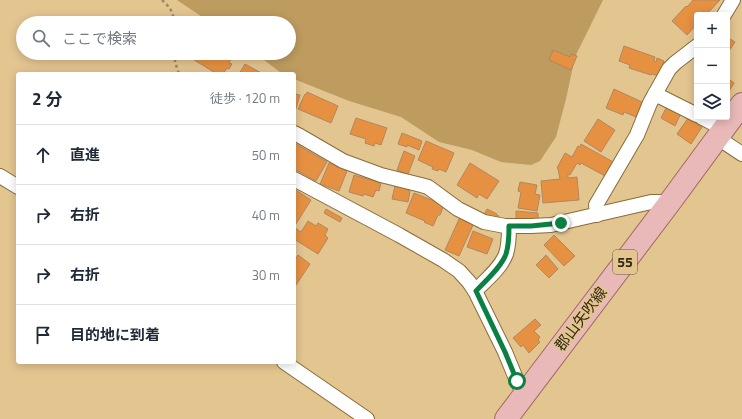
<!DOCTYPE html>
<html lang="ja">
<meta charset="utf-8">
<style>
:root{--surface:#fff;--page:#f6f6f7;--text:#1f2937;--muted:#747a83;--line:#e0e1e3}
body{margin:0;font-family:"Titillium Web","Noto Sans JP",sans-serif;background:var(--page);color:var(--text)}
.controls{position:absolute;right:12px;top:12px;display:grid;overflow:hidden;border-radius:4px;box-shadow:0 2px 10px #0003}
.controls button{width:36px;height:36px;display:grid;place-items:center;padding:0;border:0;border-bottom:1px solid var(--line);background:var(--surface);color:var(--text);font:20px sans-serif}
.stop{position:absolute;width:12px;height:12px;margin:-9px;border:3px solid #0b8043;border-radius:50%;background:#fff}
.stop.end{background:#0b8043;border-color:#fff;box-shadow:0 1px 4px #0008}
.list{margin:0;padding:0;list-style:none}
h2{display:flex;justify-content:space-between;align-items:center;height:52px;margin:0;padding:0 16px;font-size:17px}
h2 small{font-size:13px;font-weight:400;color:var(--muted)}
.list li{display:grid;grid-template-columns:26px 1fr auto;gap:12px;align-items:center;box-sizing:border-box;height:60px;padding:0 16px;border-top:1px solid var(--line)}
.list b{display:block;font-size:15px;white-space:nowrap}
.list em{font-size:13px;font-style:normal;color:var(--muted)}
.icon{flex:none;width:22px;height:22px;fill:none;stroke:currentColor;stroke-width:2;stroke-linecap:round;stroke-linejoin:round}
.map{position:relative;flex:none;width:742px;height:419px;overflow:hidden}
.search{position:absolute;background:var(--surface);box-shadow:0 2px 10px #0003;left:16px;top:16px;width:280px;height:44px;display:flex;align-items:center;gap:10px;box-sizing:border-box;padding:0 14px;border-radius:22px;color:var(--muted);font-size:15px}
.panel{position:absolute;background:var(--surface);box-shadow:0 2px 10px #0003;left:16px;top:72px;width:280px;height:292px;border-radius:4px}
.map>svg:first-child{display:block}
.green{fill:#be9c5f}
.building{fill:#e69142;stroke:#b38660}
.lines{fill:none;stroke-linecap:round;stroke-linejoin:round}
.minor-casing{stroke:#886c39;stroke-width:16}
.primary-casing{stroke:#a06860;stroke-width:24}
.path{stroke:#a08960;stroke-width:2.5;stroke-dasharray:3 3;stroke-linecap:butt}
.minor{stroke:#fff;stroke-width:14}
.primary{stroke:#e8b9b8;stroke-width:22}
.route{stroke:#0b8043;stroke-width:5}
.labels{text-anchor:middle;stroke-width:4;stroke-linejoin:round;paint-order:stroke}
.shield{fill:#e3c590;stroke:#695839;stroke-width:1}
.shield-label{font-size:14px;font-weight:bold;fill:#352914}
.street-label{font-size:15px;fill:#352914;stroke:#e3c590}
</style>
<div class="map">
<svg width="742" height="419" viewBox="0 0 742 419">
<rect width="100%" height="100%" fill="#e3c590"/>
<polygon class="green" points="177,0 603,0 575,57 566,99 556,137 540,161 531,165 501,162 472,150 439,142 401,117 349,101 294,79 294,74 281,73 255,53 289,53 289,23 211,23"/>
<g class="building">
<polygon points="693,0 720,0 706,15 697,15 697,24 687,35 672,21 686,6 687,7"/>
<polygon points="727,37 735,42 727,54"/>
<polygon points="624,46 655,57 654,61 656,62 657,58 664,61 659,76 652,74 651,75 629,68 630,65 619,61"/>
<polygon points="553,50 570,57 571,54 577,56 571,70 549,60"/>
<polygon points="194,53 225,53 232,57 229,63 232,64 229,69 227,68 223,74 217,74 191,58"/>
<polygon points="245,64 263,74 239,74"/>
<polygon points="727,78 734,83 728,93 727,92"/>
<polygon points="614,89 642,102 636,117 624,112 623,115 606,108"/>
<polygon points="307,92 338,106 331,123 298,109 305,94 306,95"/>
<polygon points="294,94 300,95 294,115"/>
<polygon points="667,106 681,113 675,126 661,118"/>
<polygon points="356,118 387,128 381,145 375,143 374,146 365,143 366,139 350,134"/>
<polygon points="688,118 702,127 691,144 677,134"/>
<polygon points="598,119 615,130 601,152 584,141"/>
<polygon points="402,133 422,141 419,150 407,145 407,147 398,144"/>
<polygon points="426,141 454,153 446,172 439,169 438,171 432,169 433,167 418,160"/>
<polygon points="294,143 327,162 316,181 294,169"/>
<polygon points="581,144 615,163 607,177 581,163 580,165 577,163 570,175 568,174 568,178 577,177 579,200 543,203 541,181 560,179 558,169 557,168 565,153 572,157 578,146 580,147"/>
<polygon points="404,151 415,156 408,174 397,170"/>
<polygon points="329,163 347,171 339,191 320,184"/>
<polygon points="470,163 499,181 487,199 479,194 477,198 457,185"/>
<polygon points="354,175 381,183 379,191 376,190 373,197 364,194 363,196 349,192"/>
<polygon points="520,182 537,185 535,194 540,195 537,211 518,208 521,192 518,191"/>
<polygon points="395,186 407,188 407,190 410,191 408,202 392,199"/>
<polygon points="294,189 311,200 294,227"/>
<polygon points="414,193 444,205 440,215 438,215 433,226 424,222 425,221 406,213"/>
<polygon points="326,209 342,218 340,222 324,213"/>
<polygon points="487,209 497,214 496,215 499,216 497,221 484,215"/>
<polygon points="516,211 538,213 538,220 516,222"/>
<polygon points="460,217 474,223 459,256 445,250"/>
<polygon points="308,221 316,226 318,223 328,229 325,235 328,238 318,254 294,239 296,234 294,233 295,228 301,232"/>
<polygon points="473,231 493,239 487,254 467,247"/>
<polygon points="554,235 575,256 564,266 544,245"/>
<polygon points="298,255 310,264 294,288 294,261"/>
<polygon points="546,255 558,269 549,278 536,265"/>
<polygon points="535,319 541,325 534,331 540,337 538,340 540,342 529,353 523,345 521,347 513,338"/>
</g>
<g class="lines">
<defs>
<g id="minor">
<polyline points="724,15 733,0"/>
<polyline points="655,94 697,115"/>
<polyline points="701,117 724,129"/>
<polyline points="294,133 300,136 343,161 381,175 421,185 428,187 458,209 484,222 505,226 531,226 551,225 651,202 670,202"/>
<polyline points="718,138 742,154"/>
<polyline points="0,176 18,187"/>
<polyline points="294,179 399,235 443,260 459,271 469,282 475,291 505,352 517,381 521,388 526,393"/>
<polyline points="597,215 596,205 637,135 650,103 669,69 675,63 697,46"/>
<path d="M475,291C485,281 501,268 506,254C509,245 509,235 509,226"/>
<polyline points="284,362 367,419"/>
</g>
<polyline id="primary" points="506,419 670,202 742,104"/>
</defs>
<use href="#minor" class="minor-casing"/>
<use href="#primary" class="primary-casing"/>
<g class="path">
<polyline points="162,0 170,8 176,23"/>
<polyline points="175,53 175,62 179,74"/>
</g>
<use href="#minor" class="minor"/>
<use href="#primary" class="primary"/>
</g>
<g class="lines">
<path class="route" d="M517,381L505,352L476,291C485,281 501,268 506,254C509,245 509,235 509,226H531L561,223"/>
</g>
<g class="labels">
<rect class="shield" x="613" y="250" width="24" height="24" rx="3"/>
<g class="shield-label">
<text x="625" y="267">55</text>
</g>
<g class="street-label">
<text transform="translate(581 319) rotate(-53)" y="5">郡山矢吹線</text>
</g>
</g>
</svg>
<div class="controls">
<button>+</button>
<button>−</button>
<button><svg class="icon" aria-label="layers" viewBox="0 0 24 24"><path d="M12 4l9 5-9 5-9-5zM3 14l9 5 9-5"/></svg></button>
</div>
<div class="stop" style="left:517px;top:381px"></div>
<div class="stop end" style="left:561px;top:223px"></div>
<div class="search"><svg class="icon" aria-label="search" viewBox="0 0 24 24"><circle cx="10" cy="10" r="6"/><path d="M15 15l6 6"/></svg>ここで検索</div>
<section class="panel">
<h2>2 分<small>徒歩 · 120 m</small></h2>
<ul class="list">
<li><svg class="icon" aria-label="ahead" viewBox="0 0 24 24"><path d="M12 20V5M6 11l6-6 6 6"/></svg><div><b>直進</b></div><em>50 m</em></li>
<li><svg class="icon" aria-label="right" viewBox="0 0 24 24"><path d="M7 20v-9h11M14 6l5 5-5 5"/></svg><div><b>右折</b></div><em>40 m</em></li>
<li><svg class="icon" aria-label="right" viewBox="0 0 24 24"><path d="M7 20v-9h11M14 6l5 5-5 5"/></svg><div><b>右折</b></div><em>30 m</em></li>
<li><svg class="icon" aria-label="arrive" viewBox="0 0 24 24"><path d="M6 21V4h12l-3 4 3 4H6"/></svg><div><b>目的地に到着</b></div></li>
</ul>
</section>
</div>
